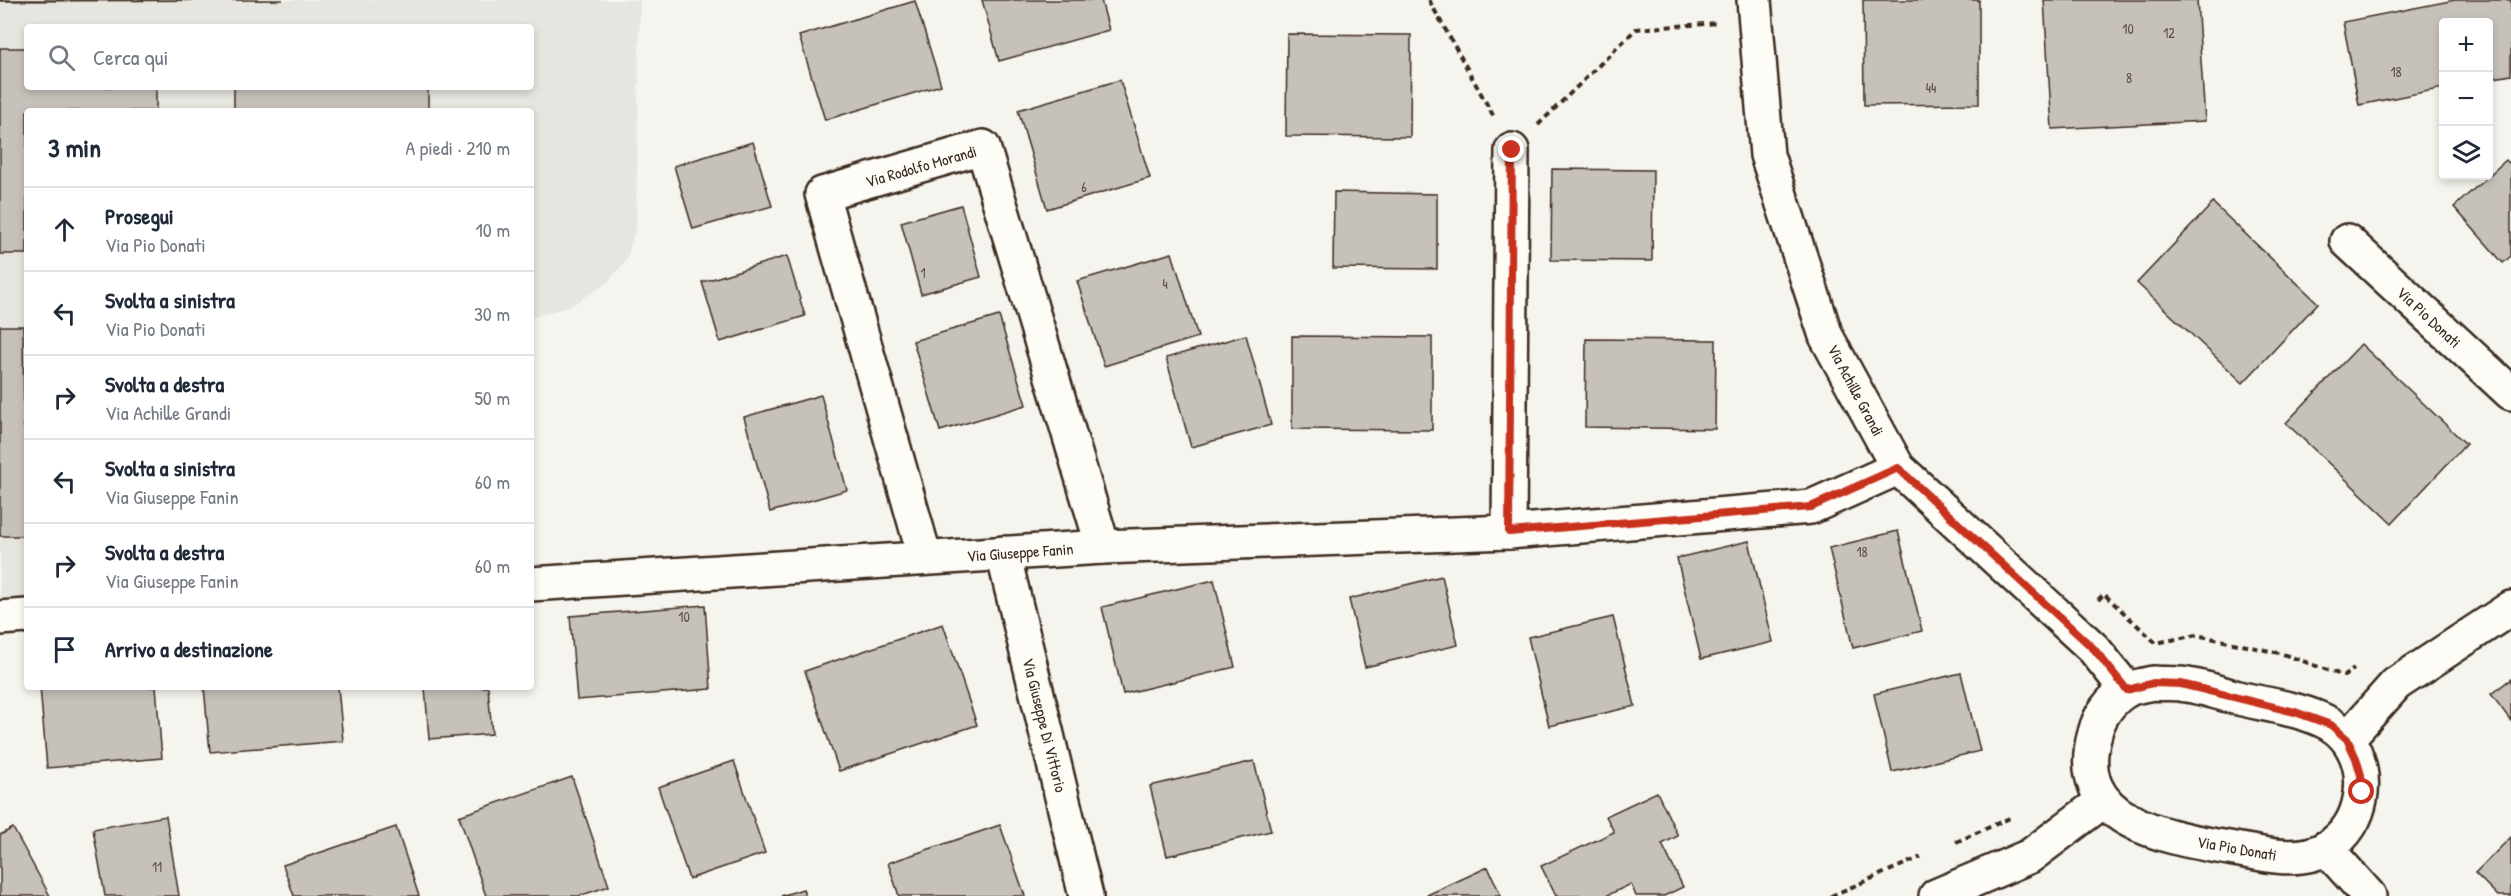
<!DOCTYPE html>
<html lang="it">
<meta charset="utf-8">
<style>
:root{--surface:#fff;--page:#f6f6f7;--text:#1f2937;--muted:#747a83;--line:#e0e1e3}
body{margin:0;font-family:"Patrick Hand",sans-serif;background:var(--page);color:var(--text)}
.controls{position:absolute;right:18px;top:18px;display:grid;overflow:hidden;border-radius:6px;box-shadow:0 3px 9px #0003}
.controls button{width:54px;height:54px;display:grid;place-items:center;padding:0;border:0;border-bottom:2px solid var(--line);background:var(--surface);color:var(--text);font:30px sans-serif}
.stop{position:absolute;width:18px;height:18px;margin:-14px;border:4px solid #c8321e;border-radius:50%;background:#fff}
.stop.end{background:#c8321e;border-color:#fff;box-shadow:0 2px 6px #0008}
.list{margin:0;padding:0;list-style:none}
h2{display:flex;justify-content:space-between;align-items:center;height:78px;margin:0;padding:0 24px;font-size:26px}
h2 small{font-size:20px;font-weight:400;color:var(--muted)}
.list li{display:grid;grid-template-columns:39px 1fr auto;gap:18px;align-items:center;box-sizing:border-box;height:84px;padding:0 24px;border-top:2px solid var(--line)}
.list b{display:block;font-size:22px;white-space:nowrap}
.list p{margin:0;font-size:20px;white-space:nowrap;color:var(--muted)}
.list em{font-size:20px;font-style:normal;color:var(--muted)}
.icon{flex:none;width:33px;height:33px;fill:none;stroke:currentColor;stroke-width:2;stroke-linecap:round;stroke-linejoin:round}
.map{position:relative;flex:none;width:2511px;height:896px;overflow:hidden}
.search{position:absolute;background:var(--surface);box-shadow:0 3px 9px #0003;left:24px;top:24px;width:510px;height:66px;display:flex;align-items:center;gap:15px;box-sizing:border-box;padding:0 21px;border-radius:6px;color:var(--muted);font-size:22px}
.panel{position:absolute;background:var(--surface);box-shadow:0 3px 9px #0003;left:24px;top:108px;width:510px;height:582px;border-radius:6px}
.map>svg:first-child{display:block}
.built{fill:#e7e5df;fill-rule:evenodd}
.building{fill:#c7c1bb;stroke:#3b2a1e;stroke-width:1.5}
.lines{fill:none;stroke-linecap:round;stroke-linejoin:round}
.minor-casing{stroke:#3b2a1e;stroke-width:38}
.path{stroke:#3b2a1e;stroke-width:4;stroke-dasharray:6 4.5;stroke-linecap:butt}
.minor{stroke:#fdfcf7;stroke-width:33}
.route{stroke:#c8321e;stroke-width:8}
.labels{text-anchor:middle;stroke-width:4.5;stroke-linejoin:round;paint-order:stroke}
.number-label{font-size:14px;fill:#5e5045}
.street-label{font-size:16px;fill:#3b2a1e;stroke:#fdfcf7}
</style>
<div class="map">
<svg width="2511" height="896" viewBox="0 0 2511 896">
<rect width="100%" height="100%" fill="#f5f4ee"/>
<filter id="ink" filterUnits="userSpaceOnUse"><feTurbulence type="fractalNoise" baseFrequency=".0167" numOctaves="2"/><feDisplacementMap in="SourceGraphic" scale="12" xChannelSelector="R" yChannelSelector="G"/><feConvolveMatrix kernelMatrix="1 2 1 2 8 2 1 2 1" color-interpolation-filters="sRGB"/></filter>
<g filter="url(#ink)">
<path class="built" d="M0,0H640L636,227L627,259L607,283L572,305L531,318V111H27V628L0,629ZM27,27H531V87H27Z"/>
<g class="building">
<polygon points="0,0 283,0 0,1"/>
<polygon points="982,0 1101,0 1109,30 999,61"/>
<polygon points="1863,0 1979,0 1979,104 1864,105"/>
<polygon points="2044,0 2197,0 2205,121 2052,129"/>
<polygon points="2455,0 2511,0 2511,75 2488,79 2488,22 2444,22 2444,88 2359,105 2343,22"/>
<polygon points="915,1 941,85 825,120 799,36"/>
<polygon points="1287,34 1411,35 1410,137 1286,136"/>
<polygon points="0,48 27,48 27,87 156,87 156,111 27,111 27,254 0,254"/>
<polygon points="1120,80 1150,178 1047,209 1018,110"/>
<rect x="234" y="87" width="194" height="24"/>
<polygon points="753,142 772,206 693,229 674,166"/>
<polygon points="2506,160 2511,165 2511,256 2503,263 2454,207"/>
<polygon points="1552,169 1653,170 1652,261 1551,260"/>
<polygon points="1334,192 1437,194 1437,269 1333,268"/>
<polygon points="2213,203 2318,303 2243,383 2137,283"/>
<polygon points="961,205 981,277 921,294 901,222"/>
<polygon points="1172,253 1198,337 1104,366 1077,281"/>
<polygon points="787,256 805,316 720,342 702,282"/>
<polygon points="999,316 1026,405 940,431 913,341"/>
<polygon points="0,326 23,326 24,428 27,428 27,536 0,536"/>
<polygon points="1246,335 1271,425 1191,447 1166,358"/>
<polygon points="1292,336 1432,337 1432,430 1292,429"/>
<polygon points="1586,339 1716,340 1715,429 1585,427"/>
<polygon points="2361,344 2466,444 2392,523 2286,423"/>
<polygon points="821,395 847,490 770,512 744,417"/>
<polygon points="1898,531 1922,631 1853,648 1829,548"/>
<polygon points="1749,541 1773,642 1701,659 1677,558"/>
<polygon points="1442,576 1458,645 1365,667 1349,599"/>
<polygon points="1214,580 1235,667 1123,694 1102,607"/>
<polygon points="705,605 711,689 577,700 570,616"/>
<polygon points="1613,617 1635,706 1549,726 1528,637"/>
<polygon points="943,624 977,725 839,771 805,671"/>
<polygon points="1961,673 1980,751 1892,772 1874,694"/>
<polygon points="2511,679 2511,721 2491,694"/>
<polygon points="40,687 156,687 162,758 47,768"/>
<polygon points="204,687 338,687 343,741 210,752"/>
<polygon points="425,687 488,687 492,734 429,739"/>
<polygon points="734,761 765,853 689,879 658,787"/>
<polygon points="1254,761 1271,831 1167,856 1150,786"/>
<polygon points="572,777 609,886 579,896 486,896 459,816"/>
<polygon points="1657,792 1678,836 1662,844 1683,887 1664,896 1636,896 1631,884 1606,896 1556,896 1541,866 1614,832 1606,816"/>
<polygon points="166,816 179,896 105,896 93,829"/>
<polygon points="1000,825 1025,896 899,896 888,863"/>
<polygon points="396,827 419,896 294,896 283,865"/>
<polygon points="13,828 50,896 0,896 0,835"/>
<polygon points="2511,837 2511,896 2498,896 2475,873"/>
<polygon points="1488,867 1501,896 1425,896"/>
<polygon points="803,889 805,896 781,896"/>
</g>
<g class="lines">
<defs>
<g id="minor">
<polyline points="1754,0 1767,155 1826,336 1898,468 2094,649 2127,690"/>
<polyline points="2347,241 2511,393"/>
<polyline points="1509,532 1512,150"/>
<polyline points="1003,553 1086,896"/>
<polyline points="925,558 822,194 983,147 1103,547"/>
<polyline points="531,584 1103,547 1509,532 1811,507 1898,468"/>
<polyline points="0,618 27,616"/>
<path d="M2153,683C2162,684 2172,683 2180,684C2200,686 2219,693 2238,698C2267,705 2303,709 2330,724C2335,727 2343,734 2347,739C2372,773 2364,825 2328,847C2309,859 2283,858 2262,854C2195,840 2065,835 2095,733C2099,716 2111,699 2127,690C2134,686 2145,685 2153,683Z"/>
<polyline points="2347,739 2396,684 2511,608"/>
<polyline points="2326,848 2369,896"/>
<polyline points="1936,896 2030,856 2103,801"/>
</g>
</defs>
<use href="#minor" class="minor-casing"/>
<g class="path">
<polyline points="1429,0 1494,117"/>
<polyline points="1538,125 1636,29 1719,23"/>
<polyline points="2098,600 2104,594 2156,643 2197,635 2283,654 2344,676 2354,669"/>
<polyline points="1956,842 2012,817"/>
<polyline points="1831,896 1921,857"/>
</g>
<use href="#minor" class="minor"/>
</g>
</g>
<g class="lines" filter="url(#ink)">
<polyline class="route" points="1512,150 1509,532 1811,507 1898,468 2094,649 2127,690 2153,683 2181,684 2295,712 2331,725 2347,739 2356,758 2361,775 2362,792"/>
</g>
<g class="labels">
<g class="number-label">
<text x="2128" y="34">10</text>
<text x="2169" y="38">12</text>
<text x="2396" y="77">18</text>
<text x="2129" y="83">8</text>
<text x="1931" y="93">44</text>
<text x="1084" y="192">6</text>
<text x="923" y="278">1</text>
<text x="1165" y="289">4</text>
<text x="1862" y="557">18</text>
<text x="684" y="622">10</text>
<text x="157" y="872">11</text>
</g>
<g class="street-label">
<text transform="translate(921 166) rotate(-16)" y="6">Via Rodolfo Morandi</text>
<text transform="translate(2429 317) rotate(43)" y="6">Via Pio Donati</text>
<text transform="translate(1856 390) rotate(62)" y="6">Via Achille Grandi</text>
<text transform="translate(1020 552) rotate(-4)" y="6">Via Giuseppe Fanin</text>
<text transform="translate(1045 725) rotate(76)" y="6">Via Giuseppe Di Vittorio</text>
<text transform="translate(2237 848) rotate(10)" y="6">Via Pio Donati</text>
</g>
</g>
</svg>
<div class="controls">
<button>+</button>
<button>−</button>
<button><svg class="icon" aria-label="layers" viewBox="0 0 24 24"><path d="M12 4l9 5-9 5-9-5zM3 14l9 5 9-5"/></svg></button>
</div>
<div class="stop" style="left:2362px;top:792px"></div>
<div class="stop end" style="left:1512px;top:150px"></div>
<div class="search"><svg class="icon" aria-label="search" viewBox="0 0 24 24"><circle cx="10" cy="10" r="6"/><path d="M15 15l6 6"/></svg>Cerca qui</div>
<section class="panel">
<h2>3 min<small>A piedi · 210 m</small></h2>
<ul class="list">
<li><svg class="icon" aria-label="ahead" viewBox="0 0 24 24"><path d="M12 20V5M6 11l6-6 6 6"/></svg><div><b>Prosegui</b><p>Via Pio Donati</p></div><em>10 m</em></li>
<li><svg class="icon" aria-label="left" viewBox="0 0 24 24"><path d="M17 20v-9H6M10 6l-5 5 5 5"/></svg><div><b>Svolta a sinistra</b><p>Via Pio Donati</p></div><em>30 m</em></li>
<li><svg class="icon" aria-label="right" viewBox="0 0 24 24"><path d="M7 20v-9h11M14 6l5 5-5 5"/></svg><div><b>Svolta a destra</b><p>Via Achille Grandi</p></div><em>50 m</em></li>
<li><svg class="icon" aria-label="left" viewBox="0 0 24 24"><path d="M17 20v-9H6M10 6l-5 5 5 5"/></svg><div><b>Svolta a sinistra</b><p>Via Giuseppe Fanin</p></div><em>60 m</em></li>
<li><svg class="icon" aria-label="right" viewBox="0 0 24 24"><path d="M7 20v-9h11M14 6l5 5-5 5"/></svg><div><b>Svolta a destra</b><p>Via Giuseppe Fanin</p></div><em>60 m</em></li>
<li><svg class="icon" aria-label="arrive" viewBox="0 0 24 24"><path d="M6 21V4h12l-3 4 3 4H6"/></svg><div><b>Arrivo a destinazione</b></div></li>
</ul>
</section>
</div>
